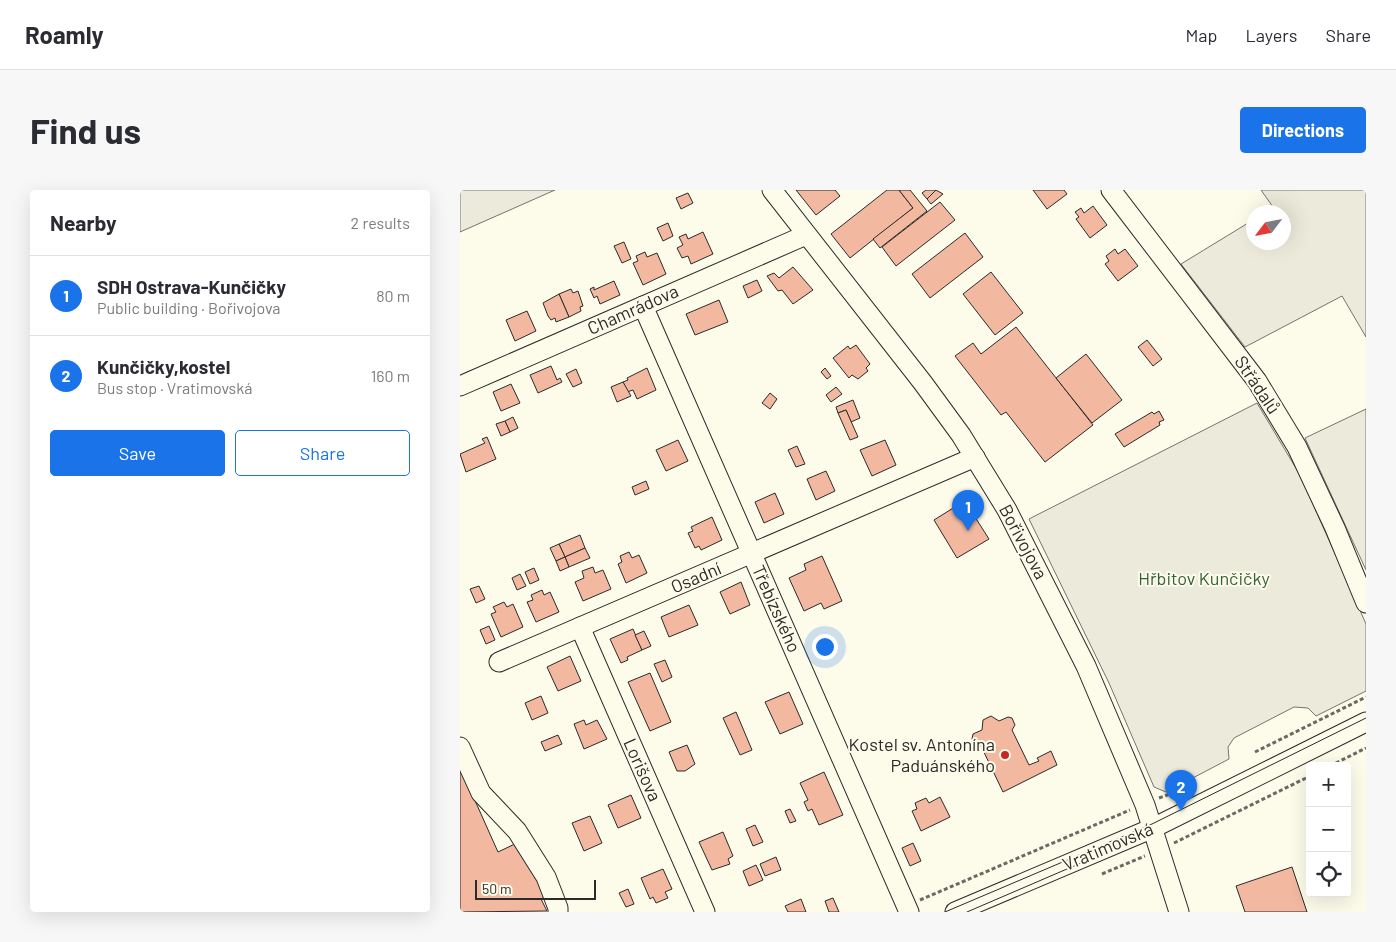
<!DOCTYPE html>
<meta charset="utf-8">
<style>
:root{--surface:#fff;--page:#f7f7f7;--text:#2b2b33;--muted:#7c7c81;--line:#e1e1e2;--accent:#1a73e8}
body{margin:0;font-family:Barlow,sans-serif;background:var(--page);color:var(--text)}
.controls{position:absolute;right:15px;bottom:15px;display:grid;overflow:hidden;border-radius:5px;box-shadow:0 5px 20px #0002}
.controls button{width:45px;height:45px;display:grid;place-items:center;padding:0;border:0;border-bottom:1px solid var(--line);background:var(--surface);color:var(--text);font:25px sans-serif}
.compass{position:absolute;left:786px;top:15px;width:45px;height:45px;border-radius:50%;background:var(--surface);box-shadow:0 5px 20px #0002;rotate:238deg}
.scale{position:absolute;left:15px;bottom:12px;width:121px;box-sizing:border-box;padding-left:5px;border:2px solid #2b2b2b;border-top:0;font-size:14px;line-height:18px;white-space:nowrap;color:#2b2b2b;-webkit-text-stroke:4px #fdfbea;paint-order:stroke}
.you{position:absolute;left:364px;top:456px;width:18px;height:18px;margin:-12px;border:4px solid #fff;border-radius:50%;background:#1a73e8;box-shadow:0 0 0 8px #1a73e833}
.badge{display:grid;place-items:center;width:32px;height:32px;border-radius:50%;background:var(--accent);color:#fff;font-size:16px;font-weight:700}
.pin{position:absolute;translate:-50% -41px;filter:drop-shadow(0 1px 2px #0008)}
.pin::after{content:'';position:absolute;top:26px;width:18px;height:15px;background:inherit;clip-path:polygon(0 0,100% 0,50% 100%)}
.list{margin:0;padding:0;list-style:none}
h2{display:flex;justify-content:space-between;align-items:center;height:65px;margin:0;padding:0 20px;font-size:21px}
h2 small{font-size:16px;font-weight:400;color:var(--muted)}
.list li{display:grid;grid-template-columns:32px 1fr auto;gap:15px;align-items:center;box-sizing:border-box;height:80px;padding:0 20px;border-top:1px solid var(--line)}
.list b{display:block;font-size:19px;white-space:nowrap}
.list p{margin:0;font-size:16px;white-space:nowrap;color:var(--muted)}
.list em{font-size:16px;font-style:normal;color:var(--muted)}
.actions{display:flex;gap:10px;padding:15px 20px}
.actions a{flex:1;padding:11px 0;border:1px solid var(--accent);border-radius:5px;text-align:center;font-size:18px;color:var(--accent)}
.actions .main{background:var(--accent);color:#fff}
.icon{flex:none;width:28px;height:28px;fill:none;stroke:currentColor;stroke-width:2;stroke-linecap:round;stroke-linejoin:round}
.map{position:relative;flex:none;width:906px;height:722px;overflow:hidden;border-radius:5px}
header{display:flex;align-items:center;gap:30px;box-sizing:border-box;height:70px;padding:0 25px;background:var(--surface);border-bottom:1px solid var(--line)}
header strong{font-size:24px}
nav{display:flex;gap:28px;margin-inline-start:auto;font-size:18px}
.intro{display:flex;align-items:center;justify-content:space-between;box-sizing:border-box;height:120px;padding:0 30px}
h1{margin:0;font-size:35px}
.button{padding:12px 22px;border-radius:5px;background:var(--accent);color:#fff;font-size:18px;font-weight:700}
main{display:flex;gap:30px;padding:0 30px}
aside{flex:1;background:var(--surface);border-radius:5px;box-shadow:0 5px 20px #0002}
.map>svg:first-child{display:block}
.green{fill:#ecebdb;stroke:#74746e}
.building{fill:#f2b8a0;stroke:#2b2b2b}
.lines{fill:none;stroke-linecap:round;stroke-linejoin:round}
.minor-casing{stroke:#2b2b2b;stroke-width:21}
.path{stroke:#6a6964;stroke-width:3;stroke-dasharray:4 2.5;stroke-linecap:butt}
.minor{stroke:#fdfbea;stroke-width:19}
.tram{stroke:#2b2b2b;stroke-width:1}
.poi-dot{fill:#c62828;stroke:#fdfbea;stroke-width:2}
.labels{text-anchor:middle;stroke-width:4;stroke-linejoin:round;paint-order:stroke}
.street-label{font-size:18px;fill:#2b2b2b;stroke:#fdfbea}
.park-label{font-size:18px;fill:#34623c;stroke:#fdfbea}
.poi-label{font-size:18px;fill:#2b2b2b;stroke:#fdfbea;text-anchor:end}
</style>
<header>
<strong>Roamly</strong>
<nav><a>Map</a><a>Layers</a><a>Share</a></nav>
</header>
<div class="intro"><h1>Find us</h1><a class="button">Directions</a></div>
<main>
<aside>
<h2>Nearby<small>2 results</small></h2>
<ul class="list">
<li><span class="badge">1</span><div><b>SDH Ostrava-Kunčičky</b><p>Public building · Bořivojova</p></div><em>80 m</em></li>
<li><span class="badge">2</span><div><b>Kunčičky,kostel</b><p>Bus stop · Vratimovská</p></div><em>160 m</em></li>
</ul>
<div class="actions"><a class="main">Save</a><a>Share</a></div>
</aside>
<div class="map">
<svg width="906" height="722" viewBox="0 0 906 722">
<rect width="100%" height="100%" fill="#fdfbea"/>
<g class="green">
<polygon points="0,0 95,0 0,42"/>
<polygon points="801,0 906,0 906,147 882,106 785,157 721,74 793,30 794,52 824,52 824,22 805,22 813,17"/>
<polygon points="797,213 840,285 906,434 906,501 856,526 848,518 834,517 774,548 768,557 769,569 706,602 694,597 649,493 569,329"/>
<polygon points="906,219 906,380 845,248"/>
</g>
<g class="building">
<polygon points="336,0 375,0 380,6 356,25"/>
<polygon points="427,0 439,0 453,18 390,68 371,44"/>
<polygon points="439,0 450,0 467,21 420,58 413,49 453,18"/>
<polygon points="466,0 476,0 467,9 462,3"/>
<polygon points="476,0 483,4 471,14 467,9"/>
<polygon points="573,0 604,0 607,4 587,19"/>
<polygon points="228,3 233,13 221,19 216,8"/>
<polygon points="480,12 495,30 436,76 422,57"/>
<polygon points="633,16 647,35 630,48 616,29 619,27 615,22 621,18 624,23"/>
<polygon points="208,33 213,46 203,51 197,38"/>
<polygon points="243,42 253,64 231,74 228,66 222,68 217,58 223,55 219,47 226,44 228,49"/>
<polygon points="505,43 523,67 470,108 452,84"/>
<polygon points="164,52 171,69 162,73 154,56"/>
<polygon points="655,59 658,64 665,59 678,76 658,91 645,74 649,71 646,66"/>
<polygon points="185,62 187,67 197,63 206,84 183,95 173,73 178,71 176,66"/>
<polygon points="333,77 353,100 333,114 322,100 318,101 307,86 314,83 319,88"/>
<polygon points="531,82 563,123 535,145 503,104"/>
<polygon points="297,90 302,101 288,108 283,96"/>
<polygon points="154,91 160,105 140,114 137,106 134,108 130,99 134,97 134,100"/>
<polygon points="111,99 113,103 118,101 123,116 120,117 121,121 109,127 99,104"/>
<polygon points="99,104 109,127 96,132 95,128 91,130 88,126 83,113"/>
<polygon points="259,110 268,132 235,145 226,124"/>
<polygon points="67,121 76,141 55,151 46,130"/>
<polygon points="556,137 633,235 585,272 546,222 541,225 495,166 513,153 521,164"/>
<polygon points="687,150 702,169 693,176 678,157"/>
<polygon points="396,155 410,174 406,178 408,181 398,189 392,185 389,188 373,168 388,156 390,159"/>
<polygon points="626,164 662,210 632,233 596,188"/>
<polygon points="91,176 97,190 100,188 102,192 78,203 70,185"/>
<polygon points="187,178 196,200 177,209 173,200 167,202 163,192 168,190 167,188"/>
<polygon points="365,178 371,186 367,189 361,182"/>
<polygon points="116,179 122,193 113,197 106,184"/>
<polygon points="163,192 171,206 157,212 151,197"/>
<polygon points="51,194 60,213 41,221 33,202"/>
<polygon points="376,197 382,204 371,212 366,205"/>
<polygon points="310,203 317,209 310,219 302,213"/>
<polygon points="393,210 400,228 391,232 386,220 378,223 376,217"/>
<polygon points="386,220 398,247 390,250 378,223"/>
<polygon points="699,221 704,230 699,232 700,235 664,257 655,244 692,222 694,224"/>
<polygon points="53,227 58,238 50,242 45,231"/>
<polygon points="45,231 50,242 41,246 36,234"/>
<polygon points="27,247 36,269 6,282 0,264 25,253 22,249"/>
<polygon points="218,250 228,271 206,281 196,260"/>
<polygon points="425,250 436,275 412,286 400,260"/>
<polygon points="337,256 345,274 336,277 328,260"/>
<polygon points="366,281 375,301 356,310 347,289"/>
<polygon points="186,291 189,299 175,305 172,297"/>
<polygon points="315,303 324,324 304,333 295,312"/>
<polygon points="501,305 529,349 497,368 474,330 498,315 494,309"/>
<polygon points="252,327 262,350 241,360 239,356 235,358 228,343 233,341 231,337"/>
<polygon points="120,345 125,358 105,367 99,354"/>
<polygon points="99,354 105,367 96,371 90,358"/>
<polygon points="125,358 130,368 109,377 105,367"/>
<polygon points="169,362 172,368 179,365 187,383 166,393 158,374 162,372 160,366"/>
<polygon points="362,366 382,411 364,419 361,413 344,421 329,388 346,380 344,374"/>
<polygon points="105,367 109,377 100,381 96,371"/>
<polygon points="133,377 135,383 143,380 151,399 123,411 115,392 124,388 122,381"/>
<polygon points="74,378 79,390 70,394 65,382"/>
<polygon points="60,384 66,396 57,400 52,388"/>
<polygon points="281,392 290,415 270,424 260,402"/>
<polygon points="19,396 25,409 16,413 10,399"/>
<polygon points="82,400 84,405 90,402 99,422 76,432 67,412 73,410 71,405"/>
<polygon points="44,412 47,417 53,414 63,437 41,447 31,424 36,422 33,417"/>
<polygon points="229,415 238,435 209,447 201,427"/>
<polygon points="29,436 35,450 26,454 20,440"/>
<polygon points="173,439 182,460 167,467 168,470 161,473 150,449"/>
<polygon points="184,441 191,456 182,460 175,445"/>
<polygon points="110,466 121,491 98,501 87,477"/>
<polygon points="205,470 212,487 202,492 194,474"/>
<polygon points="190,483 211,532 190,541 168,492"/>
<polygon points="329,502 343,534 320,544 305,512"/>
<polygon points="81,506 88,523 72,530 65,513"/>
<polygon points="276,522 292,560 280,565 263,528"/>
<polygon points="531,526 539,531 548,527 552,528 555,535 552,540 569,575 579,571 577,568 591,561 597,575 543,602 521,556 515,555 512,549 513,544 522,540 523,530"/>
<polygon points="124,530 126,535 137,530 147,549 124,559 114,534"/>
<polygon points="98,545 102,554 85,561 81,552"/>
<polygon points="227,555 235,574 225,581 217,581 209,562"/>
<polygon points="0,577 38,662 59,652 85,707 81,709 87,721 0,722"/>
<polygon points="364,582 383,625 359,635 352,619 348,621 344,612 348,610 340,593"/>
<polygon points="171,605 181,628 158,638 148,615"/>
<polygon points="480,607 490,627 461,641 452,621 457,619 455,613 466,608 469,613"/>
<polygon points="330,619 336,631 330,633 325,621"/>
<polygon points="130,626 142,653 124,661 112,633"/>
<polygon points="295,635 303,652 293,656 286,639"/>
<polygon points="263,642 273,666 268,669 270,674 252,680 239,652"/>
<polygon points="453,653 461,671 450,676 442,658"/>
<polygon points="316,667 321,680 305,686 300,674"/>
<polygon points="296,675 303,690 289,696 283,681"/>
<polygon points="832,677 847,722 785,722 776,696"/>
<polygon points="203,679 212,699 205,702 208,708 196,713 193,707 190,709 181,688"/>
<polygon points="168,699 174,714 166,717 159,703"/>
<polygon points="373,708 379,722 369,722 365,711"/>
<polygon points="341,709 346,722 328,722 325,716"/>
</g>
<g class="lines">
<defs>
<g id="minor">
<polyline points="312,0 463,193 501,245 547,320 626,476 685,615 719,722"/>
<polyline points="651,0 797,191 837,257 875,338 906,413"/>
<polyline points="183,116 449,722"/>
<polyline points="0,196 346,45"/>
<polyline points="120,437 245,722"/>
<polyline points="39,472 515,267"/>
<polyline points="0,557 21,603 57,641 86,687 98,718 98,722"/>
<polyline points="495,722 693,638 906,532"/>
</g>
</defs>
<use href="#minor" class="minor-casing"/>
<g class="path">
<polyline points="795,562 906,507"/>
<polyline points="870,576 906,558"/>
<polyline points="699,608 710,604"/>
<polyline points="714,653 850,586"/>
<polyline points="642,684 685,666"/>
<polyline points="460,710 670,620"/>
</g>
<use href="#minor" class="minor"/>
<g class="tram">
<polyline points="485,722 692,634 906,528"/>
<polyline points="507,722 686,645"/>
</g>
</g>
<circle class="poi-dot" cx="545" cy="565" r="5"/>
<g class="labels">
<g class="street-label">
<text transform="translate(173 120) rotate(-24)" y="6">Chamrádova</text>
<text transform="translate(797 195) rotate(56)" y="6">Střádalů</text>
<text transform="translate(563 352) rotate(62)" y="6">Bořivojova</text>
<text transform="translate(236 388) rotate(-23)" y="6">Osadní</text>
<text transform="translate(316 419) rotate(66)" y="6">Třebízského</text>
<text transform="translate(182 580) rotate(66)" y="6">Lorišova</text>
<text transform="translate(648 657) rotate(-23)" y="6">Vratimovská</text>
</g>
<g class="park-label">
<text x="744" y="395">Hřbitov Kunčičky</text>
</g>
<g class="poi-label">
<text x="535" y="561">Kostel sv. Antonína<tspan x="535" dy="21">Paduánského</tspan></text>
</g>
</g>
</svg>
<div class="controls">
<button>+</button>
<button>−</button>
<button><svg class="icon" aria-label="locate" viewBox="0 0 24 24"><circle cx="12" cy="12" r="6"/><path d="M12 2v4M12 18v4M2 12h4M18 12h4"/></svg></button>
</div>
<svg class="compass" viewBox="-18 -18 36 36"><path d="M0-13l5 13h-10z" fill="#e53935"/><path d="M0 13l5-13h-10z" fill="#7c7c81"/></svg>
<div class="scale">50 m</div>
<div class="you"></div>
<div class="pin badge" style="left:508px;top:341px">1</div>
<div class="pin badge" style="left:721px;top:621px">2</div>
</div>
</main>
